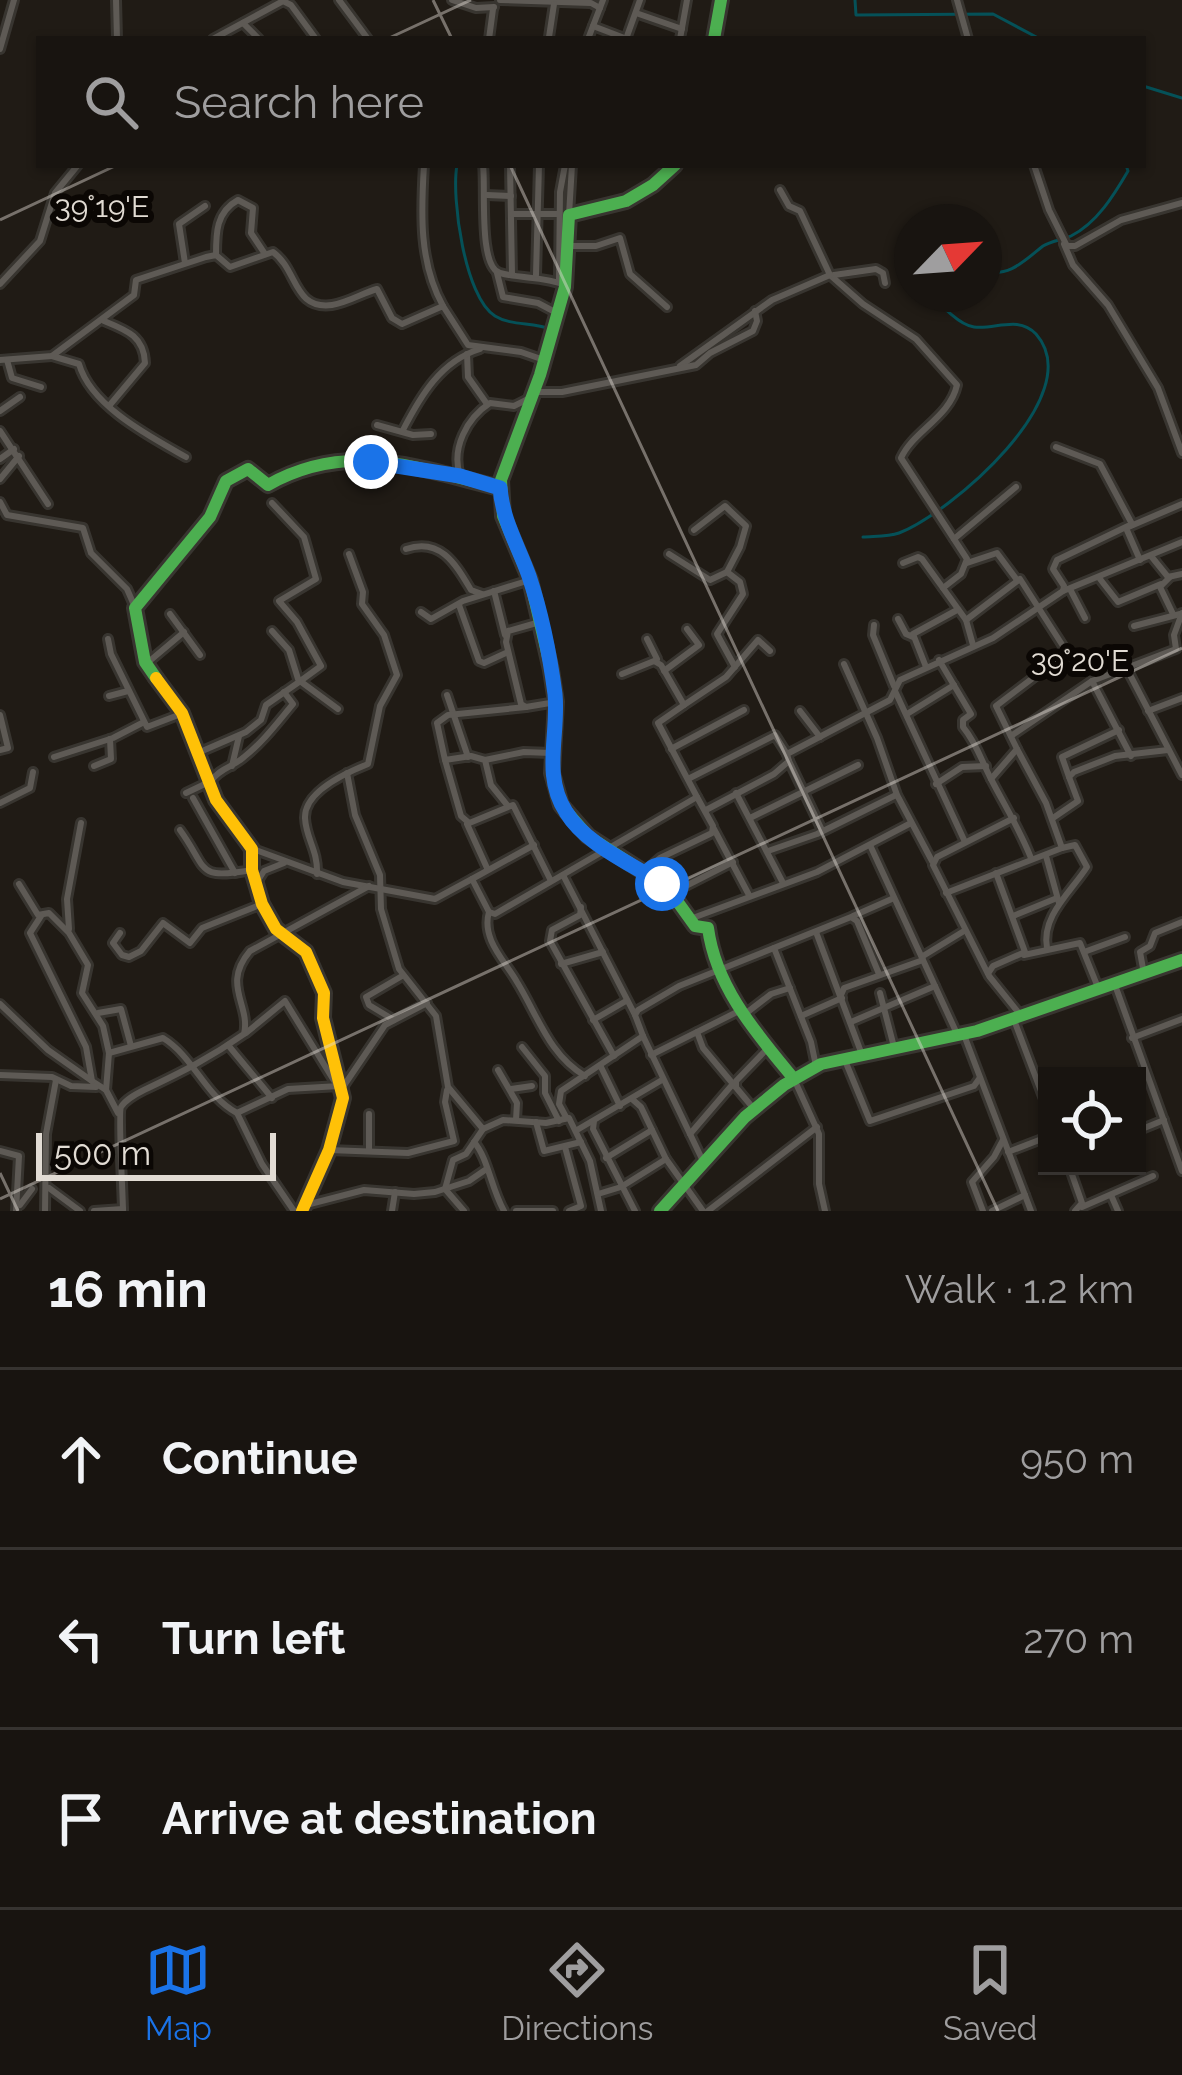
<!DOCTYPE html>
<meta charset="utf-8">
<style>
:root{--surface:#181410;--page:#25211e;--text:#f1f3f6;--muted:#9f9e9f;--line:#363330;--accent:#1a73e8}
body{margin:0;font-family:Raleway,sans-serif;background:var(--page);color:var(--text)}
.controls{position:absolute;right:36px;bottom:36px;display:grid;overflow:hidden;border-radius:0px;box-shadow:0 3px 9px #0004}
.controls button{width:108px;height:108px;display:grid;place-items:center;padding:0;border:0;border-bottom:3px solid var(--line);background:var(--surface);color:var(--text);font:60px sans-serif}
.compass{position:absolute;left:894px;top:204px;width:108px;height:108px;border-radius:50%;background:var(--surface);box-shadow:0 3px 9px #0004;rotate:65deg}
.scale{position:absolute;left:36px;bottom:30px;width:240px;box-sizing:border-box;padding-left:12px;border:6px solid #e2dcd4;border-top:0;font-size:33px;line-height:42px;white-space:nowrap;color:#e2dcd4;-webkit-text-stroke:9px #0b0704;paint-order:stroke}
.stop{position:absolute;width:36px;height:36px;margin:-27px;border:9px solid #1a73e8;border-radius:50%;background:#fff}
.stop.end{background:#1a73e8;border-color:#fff;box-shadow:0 3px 12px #0008}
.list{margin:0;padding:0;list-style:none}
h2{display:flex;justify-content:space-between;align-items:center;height:156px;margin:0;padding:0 48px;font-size:51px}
h2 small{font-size:39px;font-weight:400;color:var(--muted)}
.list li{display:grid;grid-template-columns:78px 1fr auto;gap:36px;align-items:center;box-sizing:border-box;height:180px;padding:0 48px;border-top:3px solid var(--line)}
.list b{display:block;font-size:45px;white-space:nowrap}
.list em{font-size:39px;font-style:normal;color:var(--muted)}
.icon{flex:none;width:66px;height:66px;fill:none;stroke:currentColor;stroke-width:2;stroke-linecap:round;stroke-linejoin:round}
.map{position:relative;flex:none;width:1182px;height:1211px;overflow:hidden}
.search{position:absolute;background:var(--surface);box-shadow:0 3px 9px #0004;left:36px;right:36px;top:36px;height:132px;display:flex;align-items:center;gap:30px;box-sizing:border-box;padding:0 42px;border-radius:0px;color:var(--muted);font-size:45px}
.sheet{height:696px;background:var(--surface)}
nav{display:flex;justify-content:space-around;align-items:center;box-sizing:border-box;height:168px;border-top:3px solid var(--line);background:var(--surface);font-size:33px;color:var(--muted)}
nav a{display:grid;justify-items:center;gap:6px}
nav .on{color:var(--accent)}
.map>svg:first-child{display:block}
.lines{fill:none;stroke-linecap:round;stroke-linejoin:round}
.stream{stroke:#055158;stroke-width:3}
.street-casing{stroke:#383530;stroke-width:12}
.fast-casing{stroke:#383530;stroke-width:18}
.slow-casing{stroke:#383530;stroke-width:18}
.street{stroke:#5e5a55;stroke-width:6}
.fast{stroke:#4caf50;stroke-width:12}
.slow{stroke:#ffc107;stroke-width:12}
.route{stroke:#1a73e8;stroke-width:15}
.ticks{fill:none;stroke:#e2dcd4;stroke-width:3;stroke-opacity:0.45}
.ticks-label{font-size:30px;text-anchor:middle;fill:#e2dcd4;stroke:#0b0704;stroke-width:12;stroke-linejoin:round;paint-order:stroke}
</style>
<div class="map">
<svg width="1182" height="1211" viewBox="0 0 1182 1211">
<rect width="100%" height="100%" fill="#201b15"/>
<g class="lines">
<g class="stream">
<polyline points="855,0 856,15 993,14 1040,39"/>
<polyline points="1143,86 1182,98"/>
<path d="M457,165C451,198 465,298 495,316C511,326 533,322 550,329"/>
<path d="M984,271C1009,278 1025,260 1043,246C1051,241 1062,240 1071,236C1097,223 1114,195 1128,171L1126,165"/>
<path d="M863,537C874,536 888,537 899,533C949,514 1090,395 1036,334C1018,315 995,330 974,327C959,325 941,305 931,294"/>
</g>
<defs>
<g id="street">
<polyline points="116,0 117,39"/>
<polyline points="339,0 368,39"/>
<polyline points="452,0 476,8 494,7"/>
<polyline points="500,0 591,3 600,8"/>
<polyline points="957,0 968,39"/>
<polyline points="636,13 682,29"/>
<polyline points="243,23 259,39"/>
<polyline points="593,26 627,39"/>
<polyline points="549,37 554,4"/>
<polyline points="213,39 283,1 291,5 316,39"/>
<polyline points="489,39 493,9"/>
<polyline points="588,39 603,0"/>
<polyline points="626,39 640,0"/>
<polyline points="680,39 687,0"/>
<polyline points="0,49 14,0"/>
<path d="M424,165C421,213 419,263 443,306"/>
<path d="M483,165C486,187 478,267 500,273C521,279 544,276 565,285"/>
<polyline points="510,165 512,274"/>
<polyline points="1034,165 1049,210 1067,246 1075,246 1121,220 1182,203"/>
<polyline points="487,195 511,196"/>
<polyline points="511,214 559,214"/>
<polyline points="569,215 572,165"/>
<polyline points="1064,244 1073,265 1108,305 1158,388 1182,453"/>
<polyline points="568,246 596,246 620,238 630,274 667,307"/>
<path d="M216,255C216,233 216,212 238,200L253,208L251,233L265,254"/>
<polyline points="185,263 179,224 205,206"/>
<polyline points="497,273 503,297 538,303 555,312"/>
<polyline points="536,275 539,165"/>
<path d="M830,275L863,304L916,339L957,385C950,417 913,431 901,458L967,559L961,574L943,588"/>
<polyline points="834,275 876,269 883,273 885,283"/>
<polyline points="559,281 560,192 565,165"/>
<polyline points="0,284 40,241 55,193 78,165"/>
<path d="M104,321C126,330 144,336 145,363L109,406"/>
<polyline points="467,354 468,377 487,404"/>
<path d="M52,356L79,364C91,406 149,436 186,457"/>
<path d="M0,360L52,356L134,295L136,280L206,257L216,255L230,267L273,252C298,270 293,310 332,305C347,303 363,293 377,289L392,318L402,324L443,306L468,345L521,352L544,360"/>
<polyline points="7,360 12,378 41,387"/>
<polyline points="680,366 772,300 830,275 800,211 789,206 780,190"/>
<polyline points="534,392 562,392 696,365 710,353 753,331 757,321 755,311"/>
<polyline points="0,411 20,397"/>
<polyline points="377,425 413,435 431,434"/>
<path d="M403,430C421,395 441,361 480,349"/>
<polyline points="0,431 48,504"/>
<polyline points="1056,447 1100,464 1132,524"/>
<polyline points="0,459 14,449"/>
<path d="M460,476C451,448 467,418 490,403L514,406L528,399"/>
<polyline points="0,479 19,456"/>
<polyline points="0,502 7,515 83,528 91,553 127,589 134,605"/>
<polyline points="272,503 304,537 316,579 279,601 297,622 321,666 299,682"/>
<polyline points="694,530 725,506 746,526 740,547 727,572"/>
<polyline points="954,539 1016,487"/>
<path d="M406,549C441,537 456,565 471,590L482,594"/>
<polyline points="669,554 710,580 727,572 740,582 743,594 717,634 735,667"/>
<polyline points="1151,556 1168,577 1182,574"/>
<polyline points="1140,560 1126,528 1182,504"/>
<polyline points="903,563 918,557 922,559 966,620 973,645"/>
<polyline points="967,563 997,553 1017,580"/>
<polyline points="1170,577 1160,587 1173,614"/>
<polyline points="1100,579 1118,602 1161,584"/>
<polyline points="494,591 505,635"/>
<polyline points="1063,591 1064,586 1053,569 1057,560 1128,526"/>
<polyline points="1071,591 1085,618"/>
<polyline points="459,605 479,661 484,663 508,652"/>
<polyline points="421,612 431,619 463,601 530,580"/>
<polyline points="170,614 200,655"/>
<polyline points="898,619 906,634 913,637"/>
<polyline points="966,620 1020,579 1063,646 1062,656 996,706 1017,749 991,779"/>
<polyline points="540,622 508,631 506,642 521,704 526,707 556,702"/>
<polyline points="874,625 873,635 894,686"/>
<polyline points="1134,626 1180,614"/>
<polyline points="108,639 111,654 147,727 181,714"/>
<polyline points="647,639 657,659"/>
<path d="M939,660L971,714L963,720V727C977,744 981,760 991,779C1005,806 1020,830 1031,858"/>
<polyline points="146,664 184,632"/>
<polyline points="844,664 877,738 897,795 932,861"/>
<polyline points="926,667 913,634 957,610"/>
<polyline points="1127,669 1182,775"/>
<polyline points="664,671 699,645 687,629"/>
<polyline points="300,681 338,709"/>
<polyline points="1092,681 1131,756"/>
<polyline points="895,691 965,842"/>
<polyline points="447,695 468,757"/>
<polyline points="109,696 128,691"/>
<polyline points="684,705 726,677 758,640 770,651"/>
<polyline points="800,711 820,737"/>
<polyline points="1148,711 1182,698"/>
<polyline points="907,714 954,685"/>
<polyline points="0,715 8,748 0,750"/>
<polyline points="1011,736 1092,681 1176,649 1174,635 1182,613"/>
<polyline points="671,749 744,710"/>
<polyline points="200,752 246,732 261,720 266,705 299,682 289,650 272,631"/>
<polyline points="54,757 113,738 144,722"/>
<polyline points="445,760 461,816 468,822"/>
<polyline points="485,760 524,752 551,753"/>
<polyline points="789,761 821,828"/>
<polyline points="94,766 111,759 110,739"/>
<polyline points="232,766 239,736"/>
<polyline points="347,773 355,815 380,875 381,909 399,969 436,1016 448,1087 483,1129 503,1120 546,1123 569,1118 590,1161 601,1211"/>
<polyline points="1069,777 1062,757 1119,730"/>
<polyline points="688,779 775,735 787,754"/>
<path d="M211,781C220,768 233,767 244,757C264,741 277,723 293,704L284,692"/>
<polyline points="936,784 962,767 986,766"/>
<polyline points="186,793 207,783"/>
<polyline points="736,793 783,883"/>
<polyline points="193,798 235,873"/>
<polyline points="0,803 30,788 33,772"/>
<polyline points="508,806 491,785 485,760 471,756 445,760 437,723 448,715 526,707"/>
<polyline points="706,810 774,774 789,761 787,754 890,700 900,680 993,638 1063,591 1182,542"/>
<polyline points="750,818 858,765"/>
<polyline points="1014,818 937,857 933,865 989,976 1022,1017"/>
<polyline points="1053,818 1078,801 1069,777 1074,772 1115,756 1168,750"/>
<polyline points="714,829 749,895"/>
<path d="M180,830C209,870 195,880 252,870"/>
<polyline points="870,845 958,1036"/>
<polyline points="253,849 343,882 435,899 472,879 489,912 495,914 697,797 658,723 684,705 661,665 654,661 622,674"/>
<polyline points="768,851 817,834 896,795"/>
<polyline points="1046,856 1059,903"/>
<polyline points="487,868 467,824 513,805 551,881"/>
<polyline points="644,872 660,858 712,833 713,826 697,797"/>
<path d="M317,874C318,850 306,839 305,818C304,791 348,772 368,764L380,706L397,675L384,635L362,604L363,592L349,554"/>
<polyline points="563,875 635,1015"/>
<polyline points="472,879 534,845"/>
<polyline points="257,882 264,871 284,863"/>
<polyline points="19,884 38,915 49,913 69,933 88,965 82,993 103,1026 109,1053 106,1090 118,1113"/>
<polyline points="672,893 733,862"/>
<polyline points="946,893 1062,848 1046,803 1017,749"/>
<polyline points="581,907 580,915 552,930 550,941 614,1056"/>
<path d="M489,912C481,939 505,961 517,982C538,1016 549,1055 585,1076"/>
<polyline points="41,916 30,933 86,1047 92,1081 106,1090"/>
<polyline points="853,916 894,898"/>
<polyline points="1013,916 1057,898"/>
<polyline points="690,919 817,872 911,823"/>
<polyline points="69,929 67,899 81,823"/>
<polyline points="816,932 861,1052"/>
<polyline points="120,933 113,943 122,955 129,957 141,951 163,923 190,943 202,928 262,904"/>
<polyline points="774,948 811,1042 816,1066"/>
<path d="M1047,948C1041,916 1071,892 1087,867L1075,845L1062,848"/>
<polyline points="1084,952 1125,937"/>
<polyline points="1024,955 1080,943 1099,990"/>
<polyline points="923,956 964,931"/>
<polyline points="561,964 603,952"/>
<polyline points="989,972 993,966 1025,952 996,873"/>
<polyline points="1144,974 1140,952 1150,946 1155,933 1182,922"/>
<polyline points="1115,985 1182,1171"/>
<polyline points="880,993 894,1047"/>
<polyline points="841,995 844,988 923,960"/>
<polyline points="0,1004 48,1050 92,1081"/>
<polyline points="98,1013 121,1009 131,1046"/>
<polyline points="745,1014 771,994 790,988"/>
<polyline points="801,1016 842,998"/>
<polyline points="394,1020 369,1005 366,997 402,976"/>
<polyline points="593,1020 626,1001"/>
<polyline points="1014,1020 1047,1107"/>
<polyline points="851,1022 935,986"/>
<polyline points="697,1032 703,1048 754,1109"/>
<polyline points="246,1033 285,1001 336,1084"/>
<polyline points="964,1035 1031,1211"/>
<polyline points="1132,1038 1182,1019"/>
<polyline points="228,1045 272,1098"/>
<polyline points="522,1047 545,1076 545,1093 559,1121"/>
<path d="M109,1053L163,1038C194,1057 205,1096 237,1113L288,1089L339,1086"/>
<polyline points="651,1055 739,1011"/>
<polyline points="844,1058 870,1121 974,1086 979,1079"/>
<polyline points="601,1067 620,1106"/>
<polyline points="498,1070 517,1103 516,1120"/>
<polyline points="0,1075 52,1077 71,1086 96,1087"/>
<polyline points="794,1079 819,1134 819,1184 825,1211"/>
<polyline points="343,1087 385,1025 427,1003"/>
<polyline points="736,1087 736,1081 767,1049"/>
<polyline points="511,1089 532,1086"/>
<polyline points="632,1099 641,1107 666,1159 703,1211"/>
<polyline points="237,1113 262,1164 294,1211"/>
<polyline points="566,1117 559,1104 561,1091 643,1036"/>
<polyline points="594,1121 593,1129 635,1211"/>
<polyline points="536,1122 544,1151 581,1142"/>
<polyline points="577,1130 662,1080"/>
<polyline points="1137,1131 1164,1120"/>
<polyline points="690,1134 732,1085"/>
<path d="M474,1142C488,1158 491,1188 504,1211"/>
<polyline points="565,1147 581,1206 569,1211"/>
<polyline points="369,1149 369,1114"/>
<polyline points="329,1150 408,1153 454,1141 445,1102 447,1090"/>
<polyline points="0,1151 19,1156 16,1211"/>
<polyline points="1008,1152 1047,1137"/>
<polyline points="606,1158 652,1130"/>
<polyline points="702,1159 643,1036 635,1015 638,1010 679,986 851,917 857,921 879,974"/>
<polyline points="1069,1166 1082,1203 1075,1211"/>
<polyline points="49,1188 80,1211"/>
<polyline points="598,1194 621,1187 666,1159"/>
<polyline points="1111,1195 1118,1211"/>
<polyline points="20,1205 32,1189"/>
<polyline points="306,1205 364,1190 414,1194 435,1192 469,1181 485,1170"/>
<polyline points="1082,1207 1153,1176"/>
<polyline points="45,1211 46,1134 56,1080"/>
<polyline points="94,1211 123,1209"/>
<path d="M123,1211C123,1197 118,1113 121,1107C126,1099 136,1094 144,1090C182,1072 210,1058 244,1034C251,1005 221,985 250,951L369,886"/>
<polyline points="392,1211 395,1192"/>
<polyline points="464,1211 445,1189 453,1160 466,1154 483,1129"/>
<polyline points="516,1211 553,1211"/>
<polyline points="708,1211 817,1127"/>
<polyline points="983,1211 972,1182 994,1157 1003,1140"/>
<polyline points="992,1211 1025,1195"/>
</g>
<g id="fast">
<polyline points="714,39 721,0"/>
<path d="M675,165L653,185L626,201L569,215L565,287L540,375L501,480L503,516L530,580L551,670L556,702L552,773L561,805L588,836L667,887L695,926L708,928C716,988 757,1034 794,1079"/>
<path d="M156,678L145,662L135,608L210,517L226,481L248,469L268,485C348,440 417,468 500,488"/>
<polyline points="660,1211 745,1117 784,1085 821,1064 977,1031 1182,960"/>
</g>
<polyline id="slow" points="156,678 182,713 216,800 252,849 252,870 262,904 276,929 306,952 324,993 323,1018 343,1098 329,1150 302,1211"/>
</defs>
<use href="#street" class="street-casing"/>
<use href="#fast" class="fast-casing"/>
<use href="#slow" class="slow-casing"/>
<use href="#street" class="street"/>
<use href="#fast" class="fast"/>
<use href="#slow" class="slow"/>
</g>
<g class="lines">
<path class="route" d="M371,462L460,476L500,488C503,522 518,545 529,576C541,612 550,656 555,694C559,735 542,775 566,812C586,845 631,863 662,884"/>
</g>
<path class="ticks" d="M433,0L452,39M387,39L471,0M510,165L998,1211M0,220L117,165M0,1173L18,1211M0,1199L1182,648"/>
<g class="ticks-label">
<text x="102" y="217">39°19'E</text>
<text x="1080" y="671">39°20'E</text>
</g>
</svg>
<div class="controls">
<button><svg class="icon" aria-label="locate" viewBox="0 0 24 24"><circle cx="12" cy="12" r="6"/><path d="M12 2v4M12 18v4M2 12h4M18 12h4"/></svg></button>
</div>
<svg class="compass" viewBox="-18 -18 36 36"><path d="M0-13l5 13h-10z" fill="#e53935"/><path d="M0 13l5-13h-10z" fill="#9f9e9f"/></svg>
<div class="scale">500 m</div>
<div class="stop" style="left:662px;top:884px"></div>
<div class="stop end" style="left:371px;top:462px"></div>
<div class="search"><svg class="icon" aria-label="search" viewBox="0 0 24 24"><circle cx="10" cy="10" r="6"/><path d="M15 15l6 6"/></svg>Search here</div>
</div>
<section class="sheet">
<h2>16 min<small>Walk · 1.2 km</small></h2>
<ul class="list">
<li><svg class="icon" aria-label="ahead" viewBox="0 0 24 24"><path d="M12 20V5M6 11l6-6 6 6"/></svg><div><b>Continue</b></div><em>950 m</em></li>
<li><svg class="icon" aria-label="left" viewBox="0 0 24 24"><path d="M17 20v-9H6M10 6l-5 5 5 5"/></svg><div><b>Turn left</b></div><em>270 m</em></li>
<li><svg class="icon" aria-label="arrive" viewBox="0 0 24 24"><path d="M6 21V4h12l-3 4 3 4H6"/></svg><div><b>Arrive at destination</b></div></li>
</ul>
</section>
<nav>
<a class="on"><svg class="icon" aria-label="map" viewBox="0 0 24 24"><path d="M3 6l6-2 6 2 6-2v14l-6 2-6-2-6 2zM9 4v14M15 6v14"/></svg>Map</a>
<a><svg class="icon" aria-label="directions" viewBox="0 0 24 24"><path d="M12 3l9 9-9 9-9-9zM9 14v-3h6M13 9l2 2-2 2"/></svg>Directions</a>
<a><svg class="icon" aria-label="saved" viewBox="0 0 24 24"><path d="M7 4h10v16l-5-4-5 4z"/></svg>Saved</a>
</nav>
